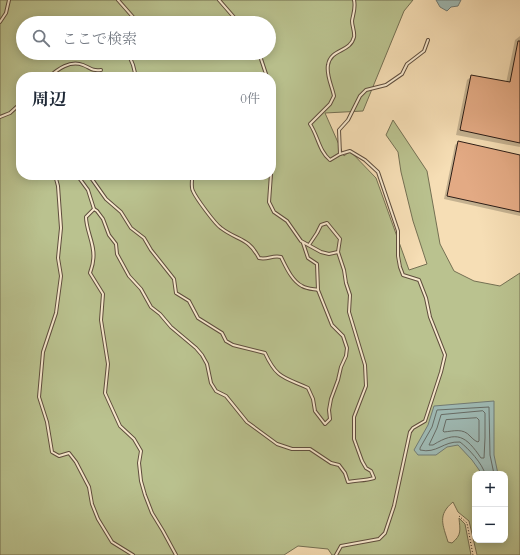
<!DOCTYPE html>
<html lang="ja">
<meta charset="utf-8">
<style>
:root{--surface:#fff;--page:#f6f6f7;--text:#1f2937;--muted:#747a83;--line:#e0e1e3}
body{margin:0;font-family:Cardo,"Noto Serif JP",serif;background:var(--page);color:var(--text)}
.controls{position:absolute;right:12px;bottom:12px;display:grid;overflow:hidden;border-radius:8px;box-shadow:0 2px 10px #0003}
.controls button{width:36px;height:36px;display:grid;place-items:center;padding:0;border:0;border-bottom:1px solid var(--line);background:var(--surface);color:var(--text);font:20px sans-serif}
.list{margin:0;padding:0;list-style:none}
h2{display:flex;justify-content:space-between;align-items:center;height:52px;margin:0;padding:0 16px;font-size:17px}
h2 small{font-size:13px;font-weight:400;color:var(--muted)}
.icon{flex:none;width:22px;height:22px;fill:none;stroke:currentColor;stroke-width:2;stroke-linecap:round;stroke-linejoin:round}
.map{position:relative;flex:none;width:520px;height:555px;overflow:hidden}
.search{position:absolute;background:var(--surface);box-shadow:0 2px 10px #0003;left:16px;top:16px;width:260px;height:44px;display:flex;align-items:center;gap:10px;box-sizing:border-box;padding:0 14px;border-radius:22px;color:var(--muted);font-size:15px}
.panel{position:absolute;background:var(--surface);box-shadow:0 2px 10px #0003;left:16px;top:72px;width:260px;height:108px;border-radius:16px}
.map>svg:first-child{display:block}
.green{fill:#bac28f;stroke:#747053;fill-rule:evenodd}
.water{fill:#9fbbb6;stroke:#717c76}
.shadow{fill:#0003}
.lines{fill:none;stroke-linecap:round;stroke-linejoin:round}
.shore{stroke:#666c66;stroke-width:1}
.building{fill:#e3aa84;stroke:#2d1e17}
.lane-casing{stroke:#5f4e3e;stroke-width:4}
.path{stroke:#2d1e17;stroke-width:1;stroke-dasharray:1 2;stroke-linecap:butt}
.lane{stroke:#f9eacf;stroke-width:2}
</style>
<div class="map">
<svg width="520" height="555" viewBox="0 0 520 555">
<rect width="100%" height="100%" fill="#f6deb5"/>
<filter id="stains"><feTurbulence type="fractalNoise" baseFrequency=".005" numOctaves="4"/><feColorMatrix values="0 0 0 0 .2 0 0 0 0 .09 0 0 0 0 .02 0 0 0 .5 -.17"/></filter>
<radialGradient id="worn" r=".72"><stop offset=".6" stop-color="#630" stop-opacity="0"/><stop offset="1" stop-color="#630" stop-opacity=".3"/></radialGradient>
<path class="green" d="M0,0H413L404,11L363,111L325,113L344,156L350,151L376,178L409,270L427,264L413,221L401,172L398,152L386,135L393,120L427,171L440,244L454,271L474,281L500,286L520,273V555H477L469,521L458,512L453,502C437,515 443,525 448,542L452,543C462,535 460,530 459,518L465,524L471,555H332L328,549L298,546L284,555H0ZM23,23H269V53H23ZM21,77H271V175H21ZM475,474H505V540H475Z"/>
<g class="water">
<polygon points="436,0 461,0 458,6 451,7 447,11 440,7"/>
<polygon points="494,401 494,455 498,474 482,474 472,460 458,445 447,447 436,455 418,455 414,450 428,425 434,406"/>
</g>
<g class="shadow">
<polygon points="520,36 520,147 456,135 467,80 472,76 506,83 515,40"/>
<polygon points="458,142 520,156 520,216 444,199 455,145"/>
</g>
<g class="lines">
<g class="shore">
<path d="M483,411L485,413V438L484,458H481C466,436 457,430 433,445H429L437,428L441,415Z"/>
<path d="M477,418L479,420V441L478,442C475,441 473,439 470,436C463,428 454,431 444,432L443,431L446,420Z"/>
<path d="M485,474C483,464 468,448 460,442C443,441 437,454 420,450V448L432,427L437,410L489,407L490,455L494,474"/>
</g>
</g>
<g class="building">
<polygon points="518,41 520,41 520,143 460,130 471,75 510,82"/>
<polygon points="458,141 520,155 520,212 447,196"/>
</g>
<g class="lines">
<defs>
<g id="lane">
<polyline points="118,0 133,17 133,23"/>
<polyline points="219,0 239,23"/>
<path d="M354,0C356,8 353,14 352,21C352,26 355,32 354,37C350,53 331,48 328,65C326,75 332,86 334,96L330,104L310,124C318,136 319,151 330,160L340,154L339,130L348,120L360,96L366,90L386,85L402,74L407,64L424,51L428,40"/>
<polyline points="0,22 6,13 9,0"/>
<polyline points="128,53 133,65 136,77"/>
<polyline points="259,53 267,77"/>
<path d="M49,77C58,69 70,60 83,65C91,68 91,71 101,70"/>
<polyline points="0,117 10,113 21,103"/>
<polyline points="55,175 58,186 61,228 58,258 61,276 56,313 43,352 39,397 47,422 52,452 59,456 69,453 76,462 89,487 92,504 98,519 112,542 133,555"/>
<polyline points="77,175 88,190 94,209"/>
<path d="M89,175L106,199L121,212L131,228L144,238L151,250L174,279L176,293L189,301L198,318L222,333L226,341L233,345L265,353C277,379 284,377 308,388L313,399L315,411L325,424L330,419L329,410L331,399L338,380L341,367L346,356L347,348L343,336L332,325L318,290C313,289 307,289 302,286C292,281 286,267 281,257C272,255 268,260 259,258C248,237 238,241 221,228C215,224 196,198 193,191C191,188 192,183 192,179L189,175"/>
<polyline points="303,243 308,258 317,264 318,290"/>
<polyline points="309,245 317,233 321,225 327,223 340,239 338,252"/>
<path d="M176,555L163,531L152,513L145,495L141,481L139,463L141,451L134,439L120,426L105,393L108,364L101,320L103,294L90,273C91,269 93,265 93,261C96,246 86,231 86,217L94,209L97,211L103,219L109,235L116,244L117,254L129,276L141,289L151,307L160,314L171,327L196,348L202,355L207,364L211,383L216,391L226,396L247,422L277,444L292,449H310L331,463L339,465L345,473L348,482C357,480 365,481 374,478L371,471L366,468L362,461L354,439V417L366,386L365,365L349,312L350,295L346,283L344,270L338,252L329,254L321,252L301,241L287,221L274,212L269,202L271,174"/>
<polyline points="336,555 341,546 379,539 385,533 394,506 410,432 413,428 425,421 441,372 445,355 430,317 426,298 419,280 403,275 400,267 398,256 398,231 378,172 365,160 350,151 340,154"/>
</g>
</defs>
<use href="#lane" class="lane-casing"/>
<polyline class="path" points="459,516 467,523 473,555"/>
<use href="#lane" class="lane"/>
</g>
<rect width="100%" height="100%" filter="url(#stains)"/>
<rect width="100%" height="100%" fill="url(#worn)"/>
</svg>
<div class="controls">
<button>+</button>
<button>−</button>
</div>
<div class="search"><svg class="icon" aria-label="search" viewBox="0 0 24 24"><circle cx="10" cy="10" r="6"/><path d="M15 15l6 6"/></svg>ここで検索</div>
<section class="panel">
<h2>周辺<small>0件</small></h2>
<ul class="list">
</ul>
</section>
</div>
